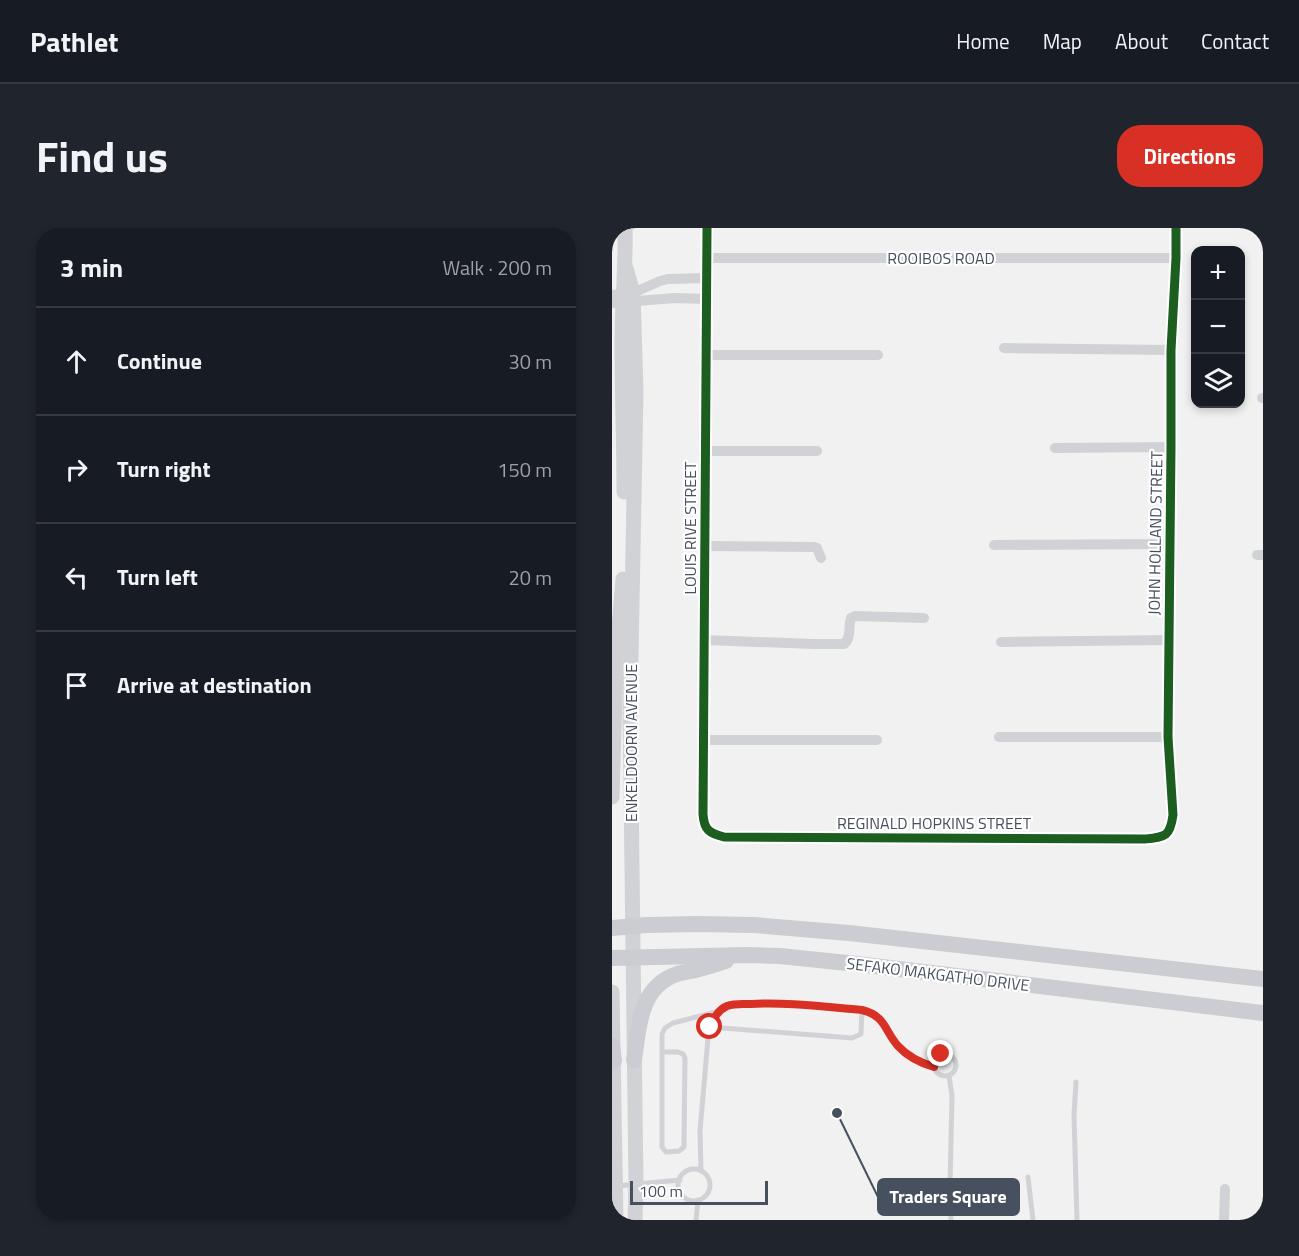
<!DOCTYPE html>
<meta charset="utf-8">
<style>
:root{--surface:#171b24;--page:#20242c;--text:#f1f3f6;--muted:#9ea1a6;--line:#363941;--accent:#d93025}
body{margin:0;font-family:"Titillium Web",sans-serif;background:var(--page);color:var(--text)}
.controls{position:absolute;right:18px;top:18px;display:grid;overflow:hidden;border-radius:12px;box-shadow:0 3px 9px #0003}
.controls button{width:54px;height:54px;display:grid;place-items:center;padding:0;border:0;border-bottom:2px solid var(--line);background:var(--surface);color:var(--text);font:30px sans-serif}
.scale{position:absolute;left:18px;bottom:15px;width:138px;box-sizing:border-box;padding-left:6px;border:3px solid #47505f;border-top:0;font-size:16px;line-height:21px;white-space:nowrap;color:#47505f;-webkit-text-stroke:4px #fff;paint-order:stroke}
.stop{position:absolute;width:18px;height:18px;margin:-14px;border:4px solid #d93025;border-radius:50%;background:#fff}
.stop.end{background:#d93025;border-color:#fff;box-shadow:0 2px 6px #0008}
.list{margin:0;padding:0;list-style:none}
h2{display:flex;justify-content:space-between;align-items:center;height:78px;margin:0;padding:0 24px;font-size:26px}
h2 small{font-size:20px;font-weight:400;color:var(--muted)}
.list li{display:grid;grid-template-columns:39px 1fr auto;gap:18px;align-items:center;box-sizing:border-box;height:108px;padding:0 24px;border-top:2px solid var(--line)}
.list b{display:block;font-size:22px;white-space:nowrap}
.list em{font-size:20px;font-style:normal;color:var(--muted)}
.icon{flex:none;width:33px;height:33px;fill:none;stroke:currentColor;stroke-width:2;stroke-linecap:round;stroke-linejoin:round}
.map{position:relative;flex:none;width:651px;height:992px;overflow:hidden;border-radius:24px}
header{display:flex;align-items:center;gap:36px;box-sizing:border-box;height:84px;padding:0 30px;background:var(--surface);border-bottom:2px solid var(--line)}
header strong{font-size:28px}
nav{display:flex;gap:33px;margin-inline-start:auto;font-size:21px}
.intro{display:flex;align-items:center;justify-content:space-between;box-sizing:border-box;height:144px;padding:0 36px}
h1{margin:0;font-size:42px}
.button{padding:15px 27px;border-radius:24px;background:var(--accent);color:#fff;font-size:21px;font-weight:700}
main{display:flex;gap:36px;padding:0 36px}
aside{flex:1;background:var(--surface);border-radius:24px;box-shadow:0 3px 9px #0003}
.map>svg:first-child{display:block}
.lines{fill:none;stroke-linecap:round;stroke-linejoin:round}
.lane{stroke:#d0d2d5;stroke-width:5}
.street{stroke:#d0d2d5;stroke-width:10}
.secondary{stroke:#d0d2d6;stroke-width:15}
.primary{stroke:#cbcdd2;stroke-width:16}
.cycleway-casing{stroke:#fff;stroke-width:13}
.cycleway{stroke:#1b5e20;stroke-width:9}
.route{stroke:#d93025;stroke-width:8}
.labels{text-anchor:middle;stroke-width:4.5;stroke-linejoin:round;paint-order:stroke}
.street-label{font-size:16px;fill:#47505f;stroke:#fff}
.leader{fill:none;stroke:#47505f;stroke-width:2}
.callout-dot{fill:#47505f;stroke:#fff;stroke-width:2}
.callout{fill:#47505f;stroke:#47505f;stroke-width:2}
.callout-label{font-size:18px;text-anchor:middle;font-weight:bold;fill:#fff}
</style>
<header>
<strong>Pathlet</strong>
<nav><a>Home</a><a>Map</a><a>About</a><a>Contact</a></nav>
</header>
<div class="intro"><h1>Find us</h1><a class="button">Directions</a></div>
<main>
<aside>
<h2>3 min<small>Walk · 200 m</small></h2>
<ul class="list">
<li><svg class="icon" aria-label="ahead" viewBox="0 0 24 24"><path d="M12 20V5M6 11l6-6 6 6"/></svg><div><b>Continue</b></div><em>30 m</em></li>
<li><svg class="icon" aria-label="right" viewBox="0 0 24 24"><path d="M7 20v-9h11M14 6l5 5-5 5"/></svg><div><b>Turn right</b></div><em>150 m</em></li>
<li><svg class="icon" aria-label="left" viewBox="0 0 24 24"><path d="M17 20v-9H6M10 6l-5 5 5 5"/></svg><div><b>Turn left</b></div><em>20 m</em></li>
<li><svg class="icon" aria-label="arrive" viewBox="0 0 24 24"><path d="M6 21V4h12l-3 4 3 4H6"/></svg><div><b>Arrive at destination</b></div></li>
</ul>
</aside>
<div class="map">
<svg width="651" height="992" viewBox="0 0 651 992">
<rect width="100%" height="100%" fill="#f2f1f1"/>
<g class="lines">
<g class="lane">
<polyline points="98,799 240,810 249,806 250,782"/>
<polyline points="50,824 66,824 71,826 73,830 72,919 67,923 54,924 50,919 50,806 53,800 61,795 107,783"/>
<circle cx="333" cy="837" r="11"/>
<polyline points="337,848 340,868 338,958 339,992"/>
<polyline points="464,854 462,887 465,992"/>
<circle cx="82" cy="957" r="16"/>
<polyline points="89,943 88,903 96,810 101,790 107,783 114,779 122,776 151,775 191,777 257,784 271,794 275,802 286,818 295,826 307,834 322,839"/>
<polyline points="416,949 421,992"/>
<polyline points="5,958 68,952"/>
<polyline points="84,992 86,972"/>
</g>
<g class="street">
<path d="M95,0L91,586C92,602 97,605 112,609L533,611C553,609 558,609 561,587L556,509L559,219V122L564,30V0"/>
<polyline points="95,30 564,30"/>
<polyline points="0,67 21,65 48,53 56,51 94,50"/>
<polyline points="0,75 63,70 95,71"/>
<polyline points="392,120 559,122"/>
<polyline points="94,127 266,127"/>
<polyline points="650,170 651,170"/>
<polyline points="443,220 559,219"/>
<polyline points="93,223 205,223"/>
<polyline points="382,317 558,316"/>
<polyline points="94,318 202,319 205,320 209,330"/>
<polyline points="645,327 651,327"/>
<path d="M93,412L202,416H232C240,410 236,398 239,390L243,388L312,390"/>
<polyline points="389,414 557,412"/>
<polyline points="387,509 556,509"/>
<polyline points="92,512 265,512"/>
<polyline points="612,992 613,961"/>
</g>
<g class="secondary">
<polyline points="14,40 21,65 24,163 18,482 24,956 23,992"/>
<path d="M12,264C12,214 10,165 10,116C10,77 14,39 13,0"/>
<polyline points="0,569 4,435 11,351"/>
<polyline points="0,764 4,992"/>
</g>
<g class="primary">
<polyline points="0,700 34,697 85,696 142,697 237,705 651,751"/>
<polyline points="0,730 135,727 168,728 245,736 651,785"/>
<polyline points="0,817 2,833"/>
<path d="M22,832C27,799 27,759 65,746C72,744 80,743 87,741C96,739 105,736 114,733"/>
</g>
<defs>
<path id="cycleway" d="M95,0L91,586C92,602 97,605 112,609L533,611C553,609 558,609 561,587L556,509L559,219V122L564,30V0"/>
</defs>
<use href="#cycleway" class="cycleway-casing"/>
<use href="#cycleway" class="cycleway"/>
</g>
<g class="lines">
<path class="route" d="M98,799C102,790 106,782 115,778C123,775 131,776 138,776C176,774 213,779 250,782C274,788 272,802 286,818C295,828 309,835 322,839L323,832L329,826"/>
</g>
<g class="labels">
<g class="street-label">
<text x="329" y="36">ROOIBOS ROAD</text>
<text transform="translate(78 300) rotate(-90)" y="6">LOUIS RIVE STREET</text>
<text transform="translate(543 305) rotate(-89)" y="6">JOHN HOLLAND STREET</text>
<text transform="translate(19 515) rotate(-90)" y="6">ENKELDOORN AVENUE</text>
<text x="322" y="601">REGINALD HOPKINS STREET</text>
<text transform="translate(326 746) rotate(7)" y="6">SEFAKO MAKGATHO DRIVE</text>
</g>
</g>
<path class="leader" d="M225 885L266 969"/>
<circle class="callout-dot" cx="225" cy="885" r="6"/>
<rect class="callout" x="266" y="951" width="141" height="36" rx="6"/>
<g class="callout-label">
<text x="336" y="975">Traders Square</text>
</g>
</svg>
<div class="controls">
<button>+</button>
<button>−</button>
<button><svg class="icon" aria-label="layers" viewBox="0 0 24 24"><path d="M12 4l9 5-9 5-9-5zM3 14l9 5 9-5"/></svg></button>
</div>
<div class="scale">100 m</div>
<div class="stop" style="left:98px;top:799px"></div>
<div class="stop end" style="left:329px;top:826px"></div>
</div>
</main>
